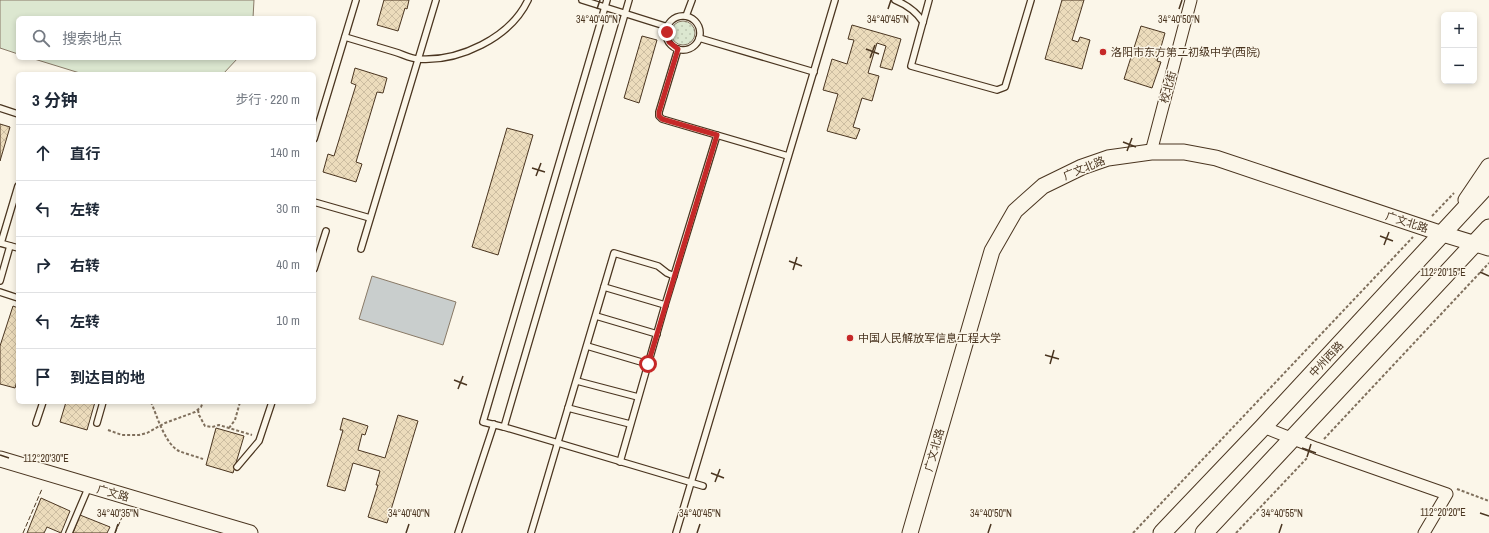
<!DOCTYPE html>
<html lang="zh">
<meta charset="utf-8">
<style>
:root{--surface:#fff;--page:#f6f6f7;--text:#1f2937;--muted:#747a83;--line:#e0e1e3}
body{margin:0;font-family:"Archivo Narrow","Noto Sans SC",sans-serif;background:var(--page);color:var(--text)}
.controls{position:absolute;right:12px;top:12px;display:grid;overflow:hidden;border-radius:6px;box-shadow:0 2px 6px #0003}
.controls button{width:36px;height:36px;display:grid;place-items:center;padding:0;border:0;border-bottom:1px solid var(--line);background:var(--surface);color:var(--text);font:20px sans-serif}
.stop{position:absolute;width:12px;height:12px;margin:-9px;border:3px solid #c62828;border-radius:50%;background:#fff}
.stop.end{background:#c62828;border-color:#fff;box-shadow:0 1px 4px #0008}
.list{margin:0;padding:0;list-style:none}
h2{display:flex;justify-content:space-between;align-items:center;height:52px;margin:0;padding:0 16px;font-size:17px}
h2 small{font-size:13px;font-weight:400;color:var(--muted)}
.list li{display:grid;grid-template-columns:26px 1fr auto;gap:12px;align-items:center;box-sizing:border-box;height:56px;padding:0 16px;border-top:1px solid var(--line)}
.list b{display:block;font-size:15px;white-space:nowrap}
.list em{font-size:13px;font-style:normal;color:var(--muted)}
.icon{flex:none;width:22px;height:22px;fill:none;stroke:currentColor;stroke-width:2;stroke-linecap:round;stroke-linejoin:round}
.map{position:relative;flex:none;width:1489px;height:533px;overflow:hidden}
.search{position:absolute;background:var(--surface);box-shadow:0 2px 6px #0003;left:16px;top:16px;width:300px;height:44px;display:flex;align-items:center;gap:10px;box-sizing:border-box;padding:0 14px;border-radius:6px;color:var(--muted);font-size:15px}
.panel{position:absolute;background:var(--surface);box-shadow:0 2px 6px #0003;left:16px;top:72px;width:300px;height:332px;border-radius:6px}
.map>svg:first-child{display:block}
.green{fill:url(#green-dots);stroke:#887966}
.pitch{fill:#dce7d0;stroke:#887966}
.water{fill:#c9cecd;stroke:#887966}
.building{fill:url(#building-cross-hatch);stroke:#4a3520}
.lines{fill:none;stroke-linecap:round;stroke-linejoin:round}
.lane-casing{stroke:#4a3520;stroke-width:8}
.street-casing{stroke:#4a3520;stroke-width:13}
.secondary-casing{stroke:#4a3520;stroke-width:17}
.primary-casing{stroke:#4a3520;stroke-width:19}
.path{stroke:#7f6f5c;stroke-width:2;stroke-dasharray:3 2;stroke-linecap:butt}
.lane{stroke:#fbf6e9;stroke-width:5.5}
.street{stroke:#fbf6e9;stroke-width:11}
.secondary{stroke:#fbf6e9;stroke-width:15}
.primary{stroke:#fbf6e9;stroke-width:17}
.fence{stroke:#4a3520;stroke-width:1;stroke-dasharray:5 2;stroke-linecap:butt}
.route{stroke:#c62828;stroke-width:5}
.ticks{fill:none;stroke:#4a3520;stroke-width:1.5}
.poi-dot{fill:#c62828;stroke:#fbf6e9;stroke-width:1.5}
.labels{text-anchor:middle;stroke-width:3;stroke-linejoin:round;paint-order:stroke}
.poi-label{font-size:11px;fill:#4a3520;stroke:#fbf6e9;text-anchor:start}
.street-label{font-size:11px;fill:#4a3520;stroke:#fbf6e9}
.ticks-label{font-size:10px;text-anchor:middle;fill:#4a3520;stroke:#fbf6e9;stroke-width:3;stroke-linejoin:round;paint-order:stroke}
</style>
<div class="map">
<svg width="1489" height="533" viewBox="0 0 1489 533">
<defs>
<pattern id="green-dots" width="8" height="8" patternUnits="userSpaceOnUse"><rect width="8" height="8" fill="#dce7d0"/><path d="M2 2h.1M6 6h.1" fill="none" stroke="#bec7b2" stroke-width="1.8" stroke-linecap="round"/></pattern>
<pattern id="building-cross-hatch" width="8" height="8" patternUnits="userSpaceOnUse"><rect width="8" height="8" fill="#ecdcbc"/><path d="M0 0l8 8M0 8l8-8" fill="none" stroke="#ccbda1"/></pattern>
</defs>
<rect width="100%" height="100%" fill="#fbf6e9"/>
<circle class="green" cx="683" cy="33" r="12"/>
<g class="pitch">
<polygon points="0,0 254,0 253,18 18,18 18,54 0,48"/>
<polygon points="31,58 238,58 223,74 83,74"/>
</g>
<polygon class="water" points="372,276 456,302 443,345 359,319"/>
<g class="building">
<polygon points="384,0 409,0 407,9 405,8 398,31 377,25"/>
<polygon points="1062,0 1084,0 1072,40 1078,42 1080,37 1090,40 1082,69 1045,59"/>
<polygon points="852,25 901,39 892,70 880,67 886,46 877,43 868,73 879,76 872,101 862,98 853,127 860,129 856,139 827,131 838,94 823,90 832,59 847,64 854,40 848,39"/>
<polygon points="1141,26 1165,33 1157,61 1161,62 1152,88 1124,79"/>
<polygon points="642,36 657,40 639,103 624,98"/>
<polygon points="355,68 387,78 383,93 377,92 356,162 362,164 356,182 323,172 328,154 334,156 356,85 351,83"/>
<polygon points="0,124 10,127 0,161"/>
<polygon points="507,128 533,135 498,255 472,247"/>
<polygon points="13,306 18,308 18,378 15,388 0,384 0,346"/>
<polygon points="66,402 95,402 87,430 60,422"/>
<polygon points="398,415 418,421 387,523 368,517 378,485 376,485 380,471 353,463 345,491 327,486 343,430 340,430 343,418 368,426 365,435 362,434 358,450 385,458"/>
<polygon points="216,428 244,436 233,473 206,465"/>
<polygon points="41,498 70,511 61,533 47,527 44,533 27,533"/>
<polygon points="80,515 110,527 107,533 73,533"/>
</g>
<g class="lines">
<defs>
<g id="lane">
<polyline points="582,0 668,27"/>
<polyline points="607,0 483,422 504,427 703,486"/>
<path d="M895,0C907,5 916,11 923,22"/>
<polyline points="929,0 911,66 997,90 1005,87 1031,0"/>
<polyline points="686,16 692,0"/>
<circle cx="683" cy="33" r="17"/>
<path d="M345,37C362,42 378,47 395,52C402,54 411,59 418,59C459,62 510,38 528,0"/>
<polyline points="699,38 814,72"/>
<polyline points="678,49 659,112 659,116 662,119 788,156"/>
<polyline points="0,108 18,114"/>
<polyline points="314,139 356,0"/>
<polyline points="314,202 370,218"/>
<polyline points="0,243 18,248"/>
<polyline points="1,243 18,186"/>
<polyline points="361,249 436,0"/>
<polyline points="314,269 326,231"/>
<polyline points="0,281 10,246"/>
<polyline points="604,287 665,305"/>
<polyline points="0,292 18,298"/>
<polyline points="596,316 657,334"/>
<polyline points="587,346 648,364"/>
<polyline points="577,381 638,397"/>
<polyline points="568,408 630,424"/>
<polyline points="36,423 43,402"/>
<polyline points="97,423 103,402"/>
<polyline points="504,427 629,0"/>
<polyline points="620,462 665,305 717,135"/>
<polyline points="237,467 259,441 272,402"/>
<polyline points="69,533 89,486"/>
<polyline points="458,533 494,424"/>
<polyline points="531,533 614,253 658,266 667,273 674,276"/>
<polyline points="676,533 835,0"/>
</g>
<g id="street">
<polyline points="1151,152 1191,0"/>
<polyline points="1263,427 1316,448 1447,494 1424,533"/>
</g>
<g id="secondary">
<polyline points="1466,200 1489,166"/>
<polyline points="0,459 250,533"/>
<polyline points="910,533 992,251 1015,211 1043,186 1082,167 1108,158 1151,152 1184,152 1216,158 1443,234 1489,248"/>
</g>
<g id="primary">
<polyline points="1162,533 1263,427 1489,183"/>
<polyline points="1204,533 1489,228"/>
</g>
</defs>
<use href="#lane" class="lane-casing"/>
<use href="#street" class="street-casing"/>
<use href="#secondary" class="secondary-casing"/>
<use href="#primary" class="primary-casing"/>
<g class="path">
<polyline points="1432,216 1454,193"/>
<path d="M151,402C157,416 165,444 179,451C186,454 195,456 203,459"/>
<polyline points="198,410 199,415 205,426 212,427 219,425 252,435"/>
<polyline points="229,428 235,420 240,402"/>
<polyline points="108,430 122,435 139,435 147,433 165,423 195,412 201,407 203,402"/>
<polyline points="1324,439 1489,263"/>
<polyline points="1457,489 1489,501"/>
<polyline points="1133,533 1413,237"/>
<polyline points="1236,533 1308,457"/>
</g>
<use href="#lane" class="lane"/>
<use href="#street" class="street"/>
<use href="#secondary" class="secondary"/>
<use href="#primary" class="primary"/>
<g class="fence">
<polyline points="23,533 42,489"/>
<polyline points="115,533 123,515"/>
</g>
</g>
<g class="lines">
<polyline class="route" points="648,364 717,135 662,119 659,116 659,112 678,49 669,42 667,32"/>
</g>
<path class="ticks" d="M597,9L600,0M888,9L891,0M1179,9L1182,0M866,49L879,54M870,58L875,45M1123,142L1136,147M1127,151L1132,138M532,168L545,172M536,176L541,163M1380,236L1393,241M1384,245L1389,232M789,261L802,266M793,270L797,257M1480,272L1489,276M1045,355L1059,359M1050,364L1054,350M454,380L467,385M458,389L463,376M1302,448L1316,453M0,455L9,458M1307,457L1311,444M711,473L724,478M715,482L720,469M1480,513L1489,516M115,533L118,524M406,533L409,524M697,533L700,524M988,533L991,524M1279,533L1282,524"/>
<g class="poi-dot">
<circle cx="1103" cy="52" r="4"/>
<circle cx="850" cy="338" r="4"/>
</g>
<g class="labels">
<g class="poi-label">
<text x="1111" y="56">洛阳市东方第二初级中学(西院)</text>
<text x="858" y="342">中国人民解放军信息工程大学</text>
</g>
<g class="street-label">
<text transform="translate(1168 87) rotate(-75)" y="4">校北街</text>
<text transform="translate(1084 168) rotate(-22)" y="4">广文北路</text>
<text transform="translate(1407 222) rotate(18)" y="4">广文北路</text>
<text transform="translate(1326 359) rotate(-47)" y="4">中州西路</text>
<text transform="translate(934 450) rotate(-74)" y="4">广文北路</text>
<text transform="translate(113 493) rotate(16)" y="4">广文路</text>
</g>
</g>
<g class="ticks-label">
<text x="597" y="23">34°40'40"N</text>
<text x="888" y="23">34°40'45"N</text>
<text x="1179" y="23">34°40'50"N</text>
<text x="1443" y="276">112°20'15"E</text>
<text x="46" y="462">112°20'30"E</text>
<text x="1443" y="516">112°20'20"E</text>
<text x="118" y="517">34°40'35"N</text>
<text x="409" y="517">34°40'40"N</text>
<text x="700" y="517">34°40'45"N</text>
<text x="991" y="517">34°40'50"N</text>
<text x="1282" y="517">34°40'55"N</text>
</g>
</svg>
<div class="controls">
<button>+</button>
<button>−</button>
</div>
<div class="stop" style="left:648px;top:364px"></div>
<div class="stop end" style="left:667px;top:32px"></div>
<div class="search"><svg class="icon" aria-label="search" viewBox="0 0 24 24"><circle cx="10" cy="10" r="6"/><path d="M15 15l6 6"/></svg>搜索地点</div>
<section class="panel">
<h2>3 分钟<small>步行 · 220 m</small></h2>
<ul class="list">
<li><svg class="icon" aria-label="ahead" viewBox="0 0 24 24"><path d="M12 20V5M6 11l6-6 6 6"/></svg><div><b>直行</b></div><em>140 m</em></li>
<li><svg class="icon" aria-label="left" viewBox="0 0 24 24"><path d="M17 20v-9H6M10 6l-5 5 5 5"/></svg><div><b>左转</b></div><em>30 m</em></li>
<li><svg class="icon" aria-label="right" viewBox="0 0 24 24"><path d="M7 20v-9h11M14 6l5 5-5 5"/></svg><div><b>右转</b></div><em>40 m</em></li>
<li><svg class="icon" aria-label="left" viewBox="0 0 24 24"><path d="M17 20v-9H6M10 6l-5 5 5 5"/></svg><div><b>左转</b></div><em>10 m</em></li>
<li><svg class="icon" aria-label="arrive" viewBox="0 0 24 24"><path d="M6 21V4h12l-3 4 3 4H6"/></svg><div><b>到达目的地</b></div></li>
</ul>
</section>
</div>
